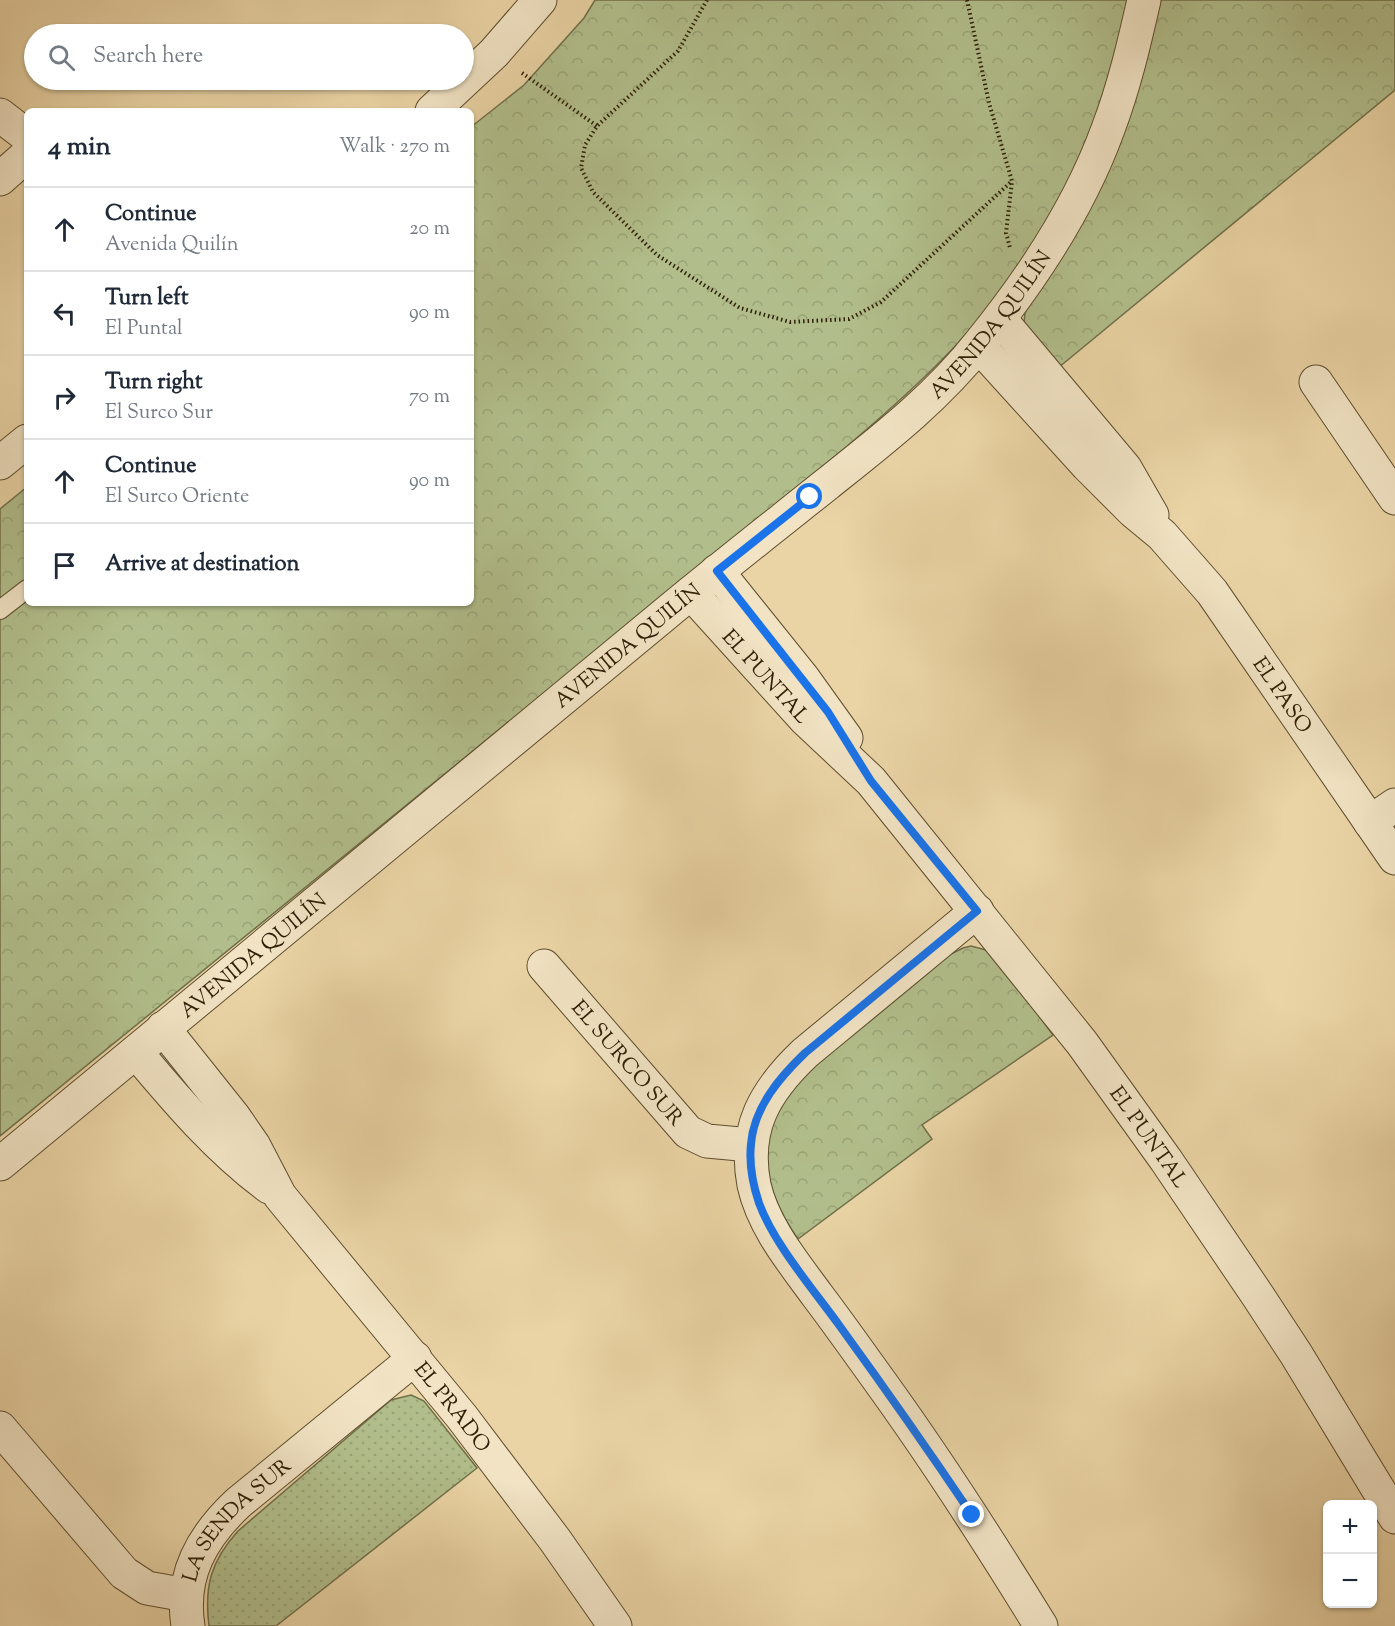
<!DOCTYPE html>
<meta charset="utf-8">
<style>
:root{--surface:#fff;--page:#f6f6f7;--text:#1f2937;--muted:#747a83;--line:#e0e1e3}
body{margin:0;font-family:"Sorts Mill Goudy",serif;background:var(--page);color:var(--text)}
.controls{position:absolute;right:18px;bottom:18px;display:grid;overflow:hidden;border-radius:9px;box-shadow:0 2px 4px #0004}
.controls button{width:54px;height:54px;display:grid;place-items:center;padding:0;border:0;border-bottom:2px solid var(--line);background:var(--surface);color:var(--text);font:30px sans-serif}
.stop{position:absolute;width:18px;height:18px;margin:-14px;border:4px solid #1a73e8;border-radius:50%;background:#fff}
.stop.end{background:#1a73e8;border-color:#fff;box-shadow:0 2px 6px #0008}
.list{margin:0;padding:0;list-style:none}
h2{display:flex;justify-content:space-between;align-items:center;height:78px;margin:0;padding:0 24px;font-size:26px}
h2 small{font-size:20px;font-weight:400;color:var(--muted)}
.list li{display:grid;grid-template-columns:39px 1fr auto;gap:18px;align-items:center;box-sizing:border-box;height:84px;padding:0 24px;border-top:2px solid var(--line)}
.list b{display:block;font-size:22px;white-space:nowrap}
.list p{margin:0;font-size:20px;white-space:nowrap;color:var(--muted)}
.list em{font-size:20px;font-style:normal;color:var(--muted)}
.icon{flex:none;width:33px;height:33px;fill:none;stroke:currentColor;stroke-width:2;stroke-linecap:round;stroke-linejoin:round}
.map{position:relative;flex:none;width:1395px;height:1626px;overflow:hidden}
.search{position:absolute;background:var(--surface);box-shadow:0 2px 4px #0004;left:24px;top:24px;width:450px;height:66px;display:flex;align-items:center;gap:15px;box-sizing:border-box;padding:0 21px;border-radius:33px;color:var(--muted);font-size:22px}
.panel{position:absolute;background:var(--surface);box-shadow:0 2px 4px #0004;left:24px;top:108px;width:450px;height:498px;border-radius:9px}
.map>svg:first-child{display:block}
.grass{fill:url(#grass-dots);stroke:#706f49;stroke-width:1.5}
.park{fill:url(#park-crowns);stroke:#706f49;stroke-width:1.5}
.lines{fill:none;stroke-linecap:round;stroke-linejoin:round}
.lane-casing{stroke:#5e4d2e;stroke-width:20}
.street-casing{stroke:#5e4d2e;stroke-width:35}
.path{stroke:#302007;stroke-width:4;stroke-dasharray:1.5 3;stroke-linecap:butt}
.lane{stroke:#f1e3c4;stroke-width:18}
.street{stroke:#f1e3c4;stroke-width:33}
.route{stroke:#1a73e8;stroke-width:8}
.labels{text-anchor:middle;stroke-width:4.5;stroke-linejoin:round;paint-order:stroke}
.street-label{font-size:21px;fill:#302007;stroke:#f1e3c4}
</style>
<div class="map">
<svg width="1395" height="1626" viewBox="0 0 1395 1626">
<defs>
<pattern id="grass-dots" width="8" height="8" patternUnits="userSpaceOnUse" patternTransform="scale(1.5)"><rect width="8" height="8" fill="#b1be8b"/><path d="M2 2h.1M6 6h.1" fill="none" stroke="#99a376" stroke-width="1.8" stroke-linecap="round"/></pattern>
<pattern id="park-crowns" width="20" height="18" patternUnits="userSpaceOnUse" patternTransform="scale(1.5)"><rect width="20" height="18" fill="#b1be8b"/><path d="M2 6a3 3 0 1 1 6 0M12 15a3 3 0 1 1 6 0" fill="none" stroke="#99a376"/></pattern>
</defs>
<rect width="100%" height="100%" fill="#ead4a5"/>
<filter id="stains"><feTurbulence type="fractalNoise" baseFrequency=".00333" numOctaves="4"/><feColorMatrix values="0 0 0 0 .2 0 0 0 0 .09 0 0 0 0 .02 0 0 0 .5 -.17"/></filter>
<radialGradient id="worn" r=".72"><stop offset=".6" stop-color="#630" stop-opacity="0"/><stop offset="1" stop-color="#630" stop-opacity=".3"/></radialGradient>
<path class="grass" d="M411,1395L424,1401L477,1468L276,1626H209C204,1586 211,1561 238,1531L391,1400Z"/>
<g class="park">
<path d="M595,0H1127C1105,126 1045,249 958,343C923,381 884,415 845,448L0,1136V509L27,487V603H471V127L524,85L584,18Z"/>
<polygon points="1157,0 1395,0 1395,90 1058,368 1024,323 1025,313"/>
<path d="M971,946L986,950L1000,963L1053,1035L922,1125L932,1139L798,1239C759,1184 753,1129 801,1078C817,1061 837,1048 854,1034C886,1008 918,982 949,955L963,948Z"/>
</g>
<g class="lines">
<defs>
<polyline id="lane" points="0,610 27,589"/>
<g id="street">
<polyline points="432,111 494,53 540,0"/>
<polyline points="0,115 27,136"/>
<polyline points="0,179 27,155"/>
<polyline points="1000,319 1125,468 1152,515"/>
<path id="s1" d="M979,346L1087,465L1133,511L1162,535L1212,592L1395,858"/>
<polyline points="1316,382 1395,498"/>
<polyline points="0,463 27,441"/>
<polyline points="717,571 803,678 846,738"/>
<path id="s2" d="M691,593L805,719L871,781L1082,1043L1166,1160L1258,1296L1296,1354L1395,1517"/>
<polyline points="1370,822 1395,805"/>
<path d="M977,911L805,1053C765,1091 743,1128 754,1185C763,1226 793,1262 817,1295C839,1324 860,1354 881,1383C938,1462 990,1543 1041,1626"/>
<path id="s3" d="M544,966L688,1132L707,1141L751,1145"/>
<path id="s4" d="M163,1028L234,1117L254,1146L280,1196L462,1417L555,1540L615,1626"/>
<path d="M136,1052C177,1101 218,1149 269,1187"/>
<path id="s5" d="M0,1164C221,982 442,798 664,615C717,571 772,528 827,484C881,441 937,398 980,343C1032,279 1080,206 1108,129C1124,87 1134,44 1144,0"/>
<polyline points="0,1428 124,1573 147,1588 186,1595"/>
<path id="s6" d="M188,1626C180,1575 202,1537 238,1503L415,1358"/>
</g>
</defs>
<use href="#lane" class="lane-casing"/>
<use href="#street" class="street-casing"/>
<g class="path">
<polyline points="707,0 678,51 597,126 585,145 581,168 593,192 657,255 740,308 790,322 849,319 881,302 1012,181"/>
<polyline points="967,0 989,103 1012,181 1006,233 1010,248"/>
<polyline points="522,73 597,126"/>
</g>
<use href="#lane" class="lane"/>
<use href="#street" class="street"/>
</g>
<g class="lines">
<path class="route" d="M810,497L717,571L828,712L871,781L977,911L805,1053C780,1077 754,1107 751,1144C749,1163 753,1185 759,1203C774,1244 813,1289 839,1325C884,1387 929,1451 972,1515"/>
</g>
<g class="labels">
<g class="street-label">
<text dy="7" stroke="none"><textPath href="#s5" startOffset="1300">AVENIDA QUILÍN</textPath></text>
<text dy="7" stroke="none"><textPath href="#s5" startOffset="814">AVENIDA QUILÍN</textPath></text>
<text dy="7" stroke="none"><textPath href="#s2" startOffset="112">EL PUNTAL</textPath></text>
<text dy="7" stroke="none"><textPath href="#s1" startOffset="464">EL PASO</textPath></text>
<text dy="7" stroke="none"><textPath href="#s5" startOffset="328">AVENIDA QUILÍN</textPath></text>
<text dy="7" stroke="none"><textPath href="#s3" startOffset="128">EL SURCO SUR</textPath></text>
<text dy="7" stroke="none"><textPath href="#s2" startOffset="712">EL PUNTAL</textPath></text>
<text dy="7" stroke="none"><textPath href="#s4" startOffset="478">EL PRADO</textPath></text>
<text dy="7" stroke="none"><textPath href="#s6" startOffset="124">LA SENDA SUR</textPath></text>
</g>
</g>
<rect width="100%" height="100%" filter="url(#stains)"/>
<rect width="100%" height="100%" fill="url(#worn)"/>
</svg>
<div class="controls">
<button>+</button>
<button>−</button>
</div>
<div class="stop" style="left:810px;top:497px"></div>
<div class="stop end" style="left:972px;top:1515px"></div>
<div class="search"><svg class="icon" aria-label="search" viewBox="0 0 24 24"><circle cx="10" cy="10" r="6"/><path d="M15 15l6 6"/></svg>Search here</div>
<section class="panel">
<h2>4 min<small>Walk · 270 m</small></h2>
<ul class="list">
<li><svg class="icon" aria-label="ahead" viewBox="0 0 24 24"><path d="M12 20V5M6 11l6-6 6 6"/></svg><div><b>Continue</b><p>Avenida Quilín</p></div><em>20 m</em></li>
<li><svg class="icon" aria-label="left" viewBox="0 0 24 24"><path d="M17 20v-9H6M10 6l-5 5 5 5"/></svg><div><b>Turn left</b><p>El Puntal</p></div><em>90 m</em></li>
<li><svg class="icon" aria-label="right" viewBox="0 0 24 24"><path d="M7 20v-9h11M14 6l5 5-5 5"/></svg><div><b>Turn right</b><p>El Surco Sur</p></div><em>70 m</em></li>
<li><svg class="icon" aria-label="ahead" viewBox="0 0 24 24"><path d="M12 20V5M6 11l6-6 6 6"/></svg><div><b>Continue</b><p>El Surco Oriente</p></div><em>90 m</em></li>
<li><svg class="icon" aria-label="arrive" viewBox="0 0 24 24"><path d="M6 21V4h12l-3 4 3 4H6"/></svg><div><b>Arrive at destination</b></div></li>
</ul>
</section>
</div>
